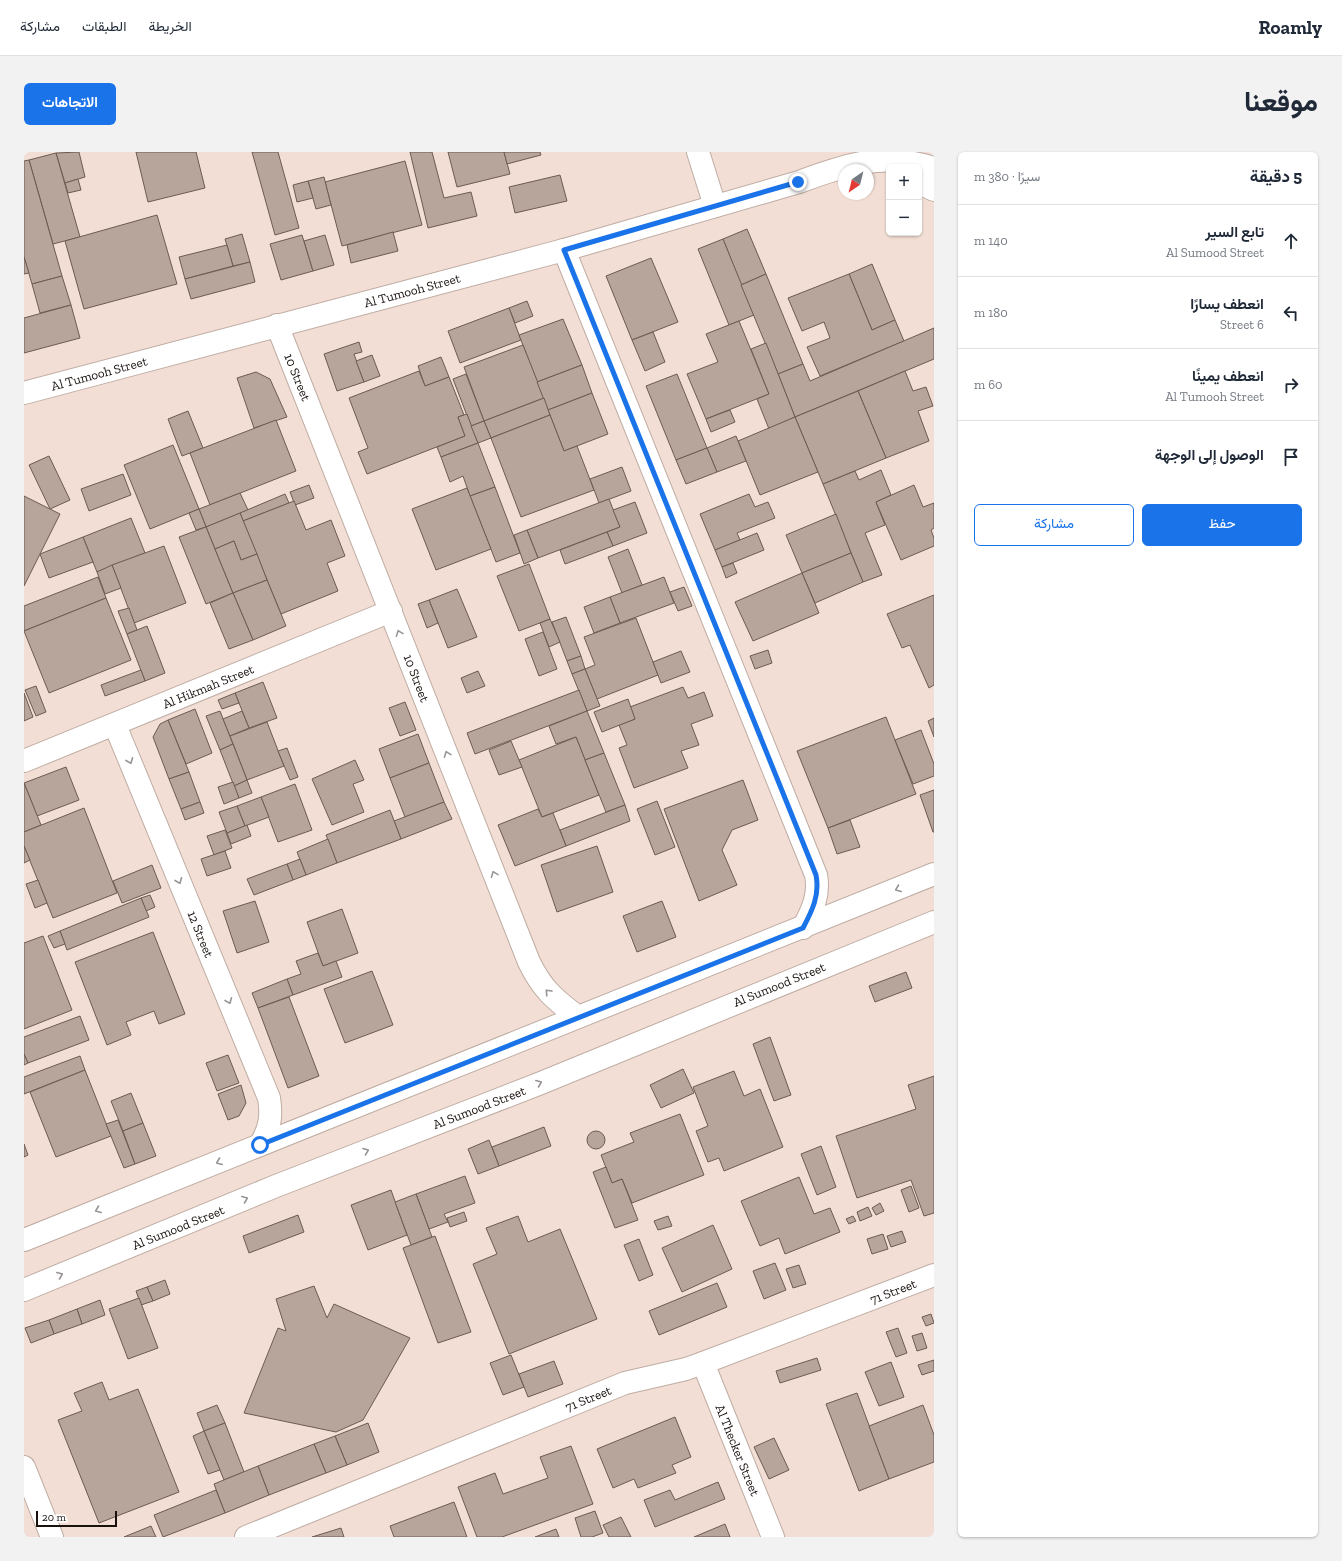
<!DOCTYPE html>
<html lang="ar">
<meta charset="utf-8">
<style>
:root{--surface:#fff;--page:#f2f2f3;--text:#1f2937;--muted:#747a83;--line:#e0e1e3;--accent:#1a73e8}
body{margin:0;font-family:"Zilla Slab",Vazirmatn,serif;background:var(--page);color:var(--text);direction:rtl}
.controls{position:absolute;right:12px;top:12px;display:grid;overflow:hidden;border-radius:6px;box-shadow:0 1px 3px #0004}
.controls button{width:36px;height:36px;display:grid;place-items:center;padding:0;border:0;border-bottom:1px solid var(--line);background:var(--surface);color:var(--text);font:20px sans-serif}
.compass{position:absolute;left:814px;top:12px;width:36px;height:36px;border-radius:50%;background:var(--surface);box-shadow:0 1px 3px #0004;rotate:215deg}
.scale{position:absolute;left:12px;bottom:10px;width:81px;box-sizing:border-box;padding-left:4px;border:2px solid #18110e;border-top:0;font-size:11px;line-height:14px;white-space:nowrap;color:#18110e;-webkit-text-stroke:3px #fff;paint-order:stroke}
.stop{position:absolute;width:12px;height:12px;margin:-9px;border:3px solid #1a73e8;border-radius:50%;background:#fff}
.stop.end{background:#1a73e8;border-color:#fff;box-shadow:0 1px 4px #0008}
.list{margin:0;padding:0;list-style:none}
h2{display:flex;justify-content:space-between;align-items:center;height:52px;margin:0;padding:0 16px;font-size:17px}
h2 small{font-size:13px;font-weight:400;color:var(--muted)}
.list li{display:grid;grid-template-columns:26px 1fr auto;gap:12px;align-items:center;box-sizing:border-box;height:72px;padding:0 16px;border-top:1px solid var(--line)}
.list b{display:block;font-size:15px;white-space:nowrap}
.list p{margin:0;font-size:13px;white-space:nowrap;color:var(--muted)}
.list em{font-size:13px;font-style:normal;color:var(--muted)}
.actions{display:flex;gap:8px;padding:12px 16px}
.actions a{flex:1;padding:9px 0;border:1px solid var(--accent);border-radius:6px;text-align:center;font-size:14px;color:var(--accent)}
.actions .main{background:var(--accent);color:#fff}
.icon{flex:none;width:22px;height:22px;fill:none;stroke:currentColor;stroke-width:2;stroke-linecap:round;stroke-linejoin:round}
.map{position:relative;flex:none;width:910px;height:1385px;overflow:hidden;direction:ltr;border-radius:6px}
header{display:flex;align-items:center;gap:24px;box-sizing:border-box;height:56px;padding:0 20px;background:var(--surface);border-bottom:1px solid var(--line)}
header strong{font-size:19px}
nav{display:flex;gap:22px;margin-inline-start:auto;font-size:14px}
.intro{display:flex;align-items:center;justify-content:space-between;box-sizing:border-box;height:96px;padding:0 24px}
h1{margin:0;font-size:28px}
.button{padding:10px 18px;border-radius:6px;background:var(--accent);color:#fff;font-size:14px;font-weight:700}
main{display:flex;gap:24px;padding:0 24px}
aside{flex:1;background:var(--surface);border-radius:6px;box-shadow:0 1px 3px #0004}
.map>svg:first-child{display:block}
.building{fill:#b7a49a;stroke:#6c5b52}
.lines{fill:none;stroke-linecap:round;stroke-linejoin:round}
.minor-casing{stroke:#bfaca3;stroke-width:24}
.minor{stroke:#fff;stroke-width:22}
.oneway{stroke:#979493}
.route{stroke:#1a73e8;stroke-width:5}
.labels{text-anchor:middle;stroke-width:3;stroke-linejoin:round;paint-order:stroke}
.street-label{font-size:13px;fill:#18110e;stroke:#fff}
</style>
<header>
<strong>Roamly</strong>
<nav><a>الخريطة</a><a>الطبقات</a><a>مشاركة</a></nav>
</header>
<div class="intro"><h1>موقعنا</h1><a class="button">الاتجاهات</a></div>
<main>
<aside>
<h2>5 دقيقة<small>سيرًا · 380 m</small></h2>
<ul class="list">
<li><svg class="icon" aria-label="ahead" viewBox="0 0 24 24"><path d="M12 20V5M6 11l6-6 6 6"/></svg><div><b>تابع السير</b><p>Al Sumood Street</p></div><em>140 m</em></li>
<li><svg class="icon" aria-label="left" viewBox="0 0 24 24"><path d="M17 20v-9H6M10 6l-5 5 5 5"/></svg><div><b>انعطف يسارًا</b><p>6 Street</p></div><em>180 m</em></li>
<li><svg class="icon" aria-label="right" viewBox="0 0 24 24"><path d="M7 20v-9h11M14 6l5 5-5 5"/></svg><div><b>انعطف يمينًا</b><p>Al Tumooh Street</p></div><em>60 m</em></li>
<li><svg class="icon" aria-label="arrive" viewBox="0 0 24 24"><path d="M6 21V4h12l-3 4 3 4H6"/></svg><div><b>الوصول إلى الوجهة</b></div></li>
</ul>
<div class="actions"><a class="main">حفظ</a><a>مشاركة</a></div>
</aside>
<div class="map">
<svg width="910" height="1385" viewBox="0 0 910 1385">
<rect width="100%" height="100%" fill="#f2ded4"/>
<g class="building">
<polygon points="55,0 61,25 41,31 32,1"/>
<polygon points="112,0 172,0 181,36 124,50"/>
<polygon points="228,0 254,0 275,76 251,83"/>
<polygon points="386,0 408,0 420,46 447,40 453,64 404,76"/>
<polygon points="424,0 480,0 486,22 433,35"/>
<polygon points="480,0 516,0 517,3 483,12"/>
<polygon points="32,1 56,85 29,92 5,8"/>
<polygon points="5,8 38,124 8,132 0,105 0,9"/>
<polygon points="381,9 398,73 318,94 301,30"/>
<polygon points="536,23 543,49 491,61 485,35"/>
<polygon points="300,25 307,53 292,57 284,29"/>
<polygon points="54,27 57,38 44,41 41,31"/>
<polygon points="284,29 289,46 273,50 269,33"/>
<polygon points="133,63 153,132 60,157 41,89"/>
<polygon points="723,77 742,122 717,133 699,87"/>
<polygon points="369,80 374,99 327,111 323,93"/>
<polygon points="218,82 226,110 209,114 201,87"/>
<polygon points="278,83 289,119 257,128 246,92"/>
<polygon points="301,83 310,113 289,119 280,89"/>
<polygon points="699,87 730,163 705,173 674,97"/>
<polygon points="203,93 209,114 161,127 155,105"/>
<polygon points="0,105 5,121 0,122"/>
<polygon points="627,106 654,170 608,188 582,124"/>
<polygon points="226,110 231,130 167,147 161,127"/>
<polygon points="848,112 871,168 848,178 825,122"/>
<polygon points="742,122 779,212 754,222 717,133"/>
<polygon points="825,122 848,178 871,168 880,189 796,224 783,195 806,186 800,170 778,179 764,146"/>
<polygon points="38,124 47,153 16,161 8,132"/>
<polygon points="503,149 509,164 491,171 485,156"/>
<polygon points="47,153 56,186 0,201 0,166"/>
<polygon points="485,156 497,188 436,211 424,179"/>
<polygon points="539,167 558,213 513,230 495,183"/>
<polygon points="715,169 745,242 682,267 663,222 694,210 682,182"/>
<polygon points="910,176 910,207 771,265 754,222 779,212 786,229"/>
<polygon points="629,180 641,210 621,219 608,188"/>
<polygon points="335,190 338,200 330,202 340,230 313,239 300,202"/>
<polygon points="742,191 771,265 745,277 733,247 745,242 727,197"/>
<polygon points="499,193 520,246 460,269 440,215"/>
<polygon points="348,203 356,224 340,230 332,209"/>
<polygon points="417,205 425,225 401,234 394,214"/>
<polygon points="558,213 568,241 524,258 513,230"/>
<polygon points="395,219 401,234 425,225 440,263 434,265 441,284 343,322 334,300 344,296 325,246"/>
<polygon points="881,219 889,239 902,235 909,254 894,259 905,289 862,306 834,239"/>
<polygon points="232,220 246,227 263,265 230,276 213,226"/>
<polygon points="442,222 460,269 447,274 429,227"/>
<polygon points="653,222 683,296 652,308 622,234"/>
<polygon points="834,239 862,306 799,332 771,265"/>
<polygon points="568,241 584,282 540,299 524,258"/>
<polygon points="520,246 526,263 467,286 460,269"/>
<polygon points="706,258 711,270 687,280 682,267"/>
<polygon points="164,259 179,296 158,304 144,267"/>
<polygon points="443,262 454,291 417,305 413,295 441,284 434,265"/>
<polygon points="526,263 540,299 553,294 570,338 497,365 467,286"/>
<polygon points="771,265 794,320 736,343 714,289"/>
<polygon points="252,268 272,319 186,353 166,301"/>
<polygon points="460,269 467,286 454,291 447,274"/>
<polygon points="712,284 722,309 693,320 683,296"/>
<polygon points="454,291 471,335 446,344 439,324 426,330 417,305"/>
<polygon points="149,293 175,357 126,377 100,313"/>
<polygon points="683,296 693,320 662,332 652,308"/>
<polygon points="25,304 46,348 26,357 5,313"/>
<polygon points="598,315 607,339 575,351 566,327"/>
<polygon points="857,318 867,343 852,350 861,373 841,381 858,423 839,430 799,332 831,319 835,328"/>
<polygon points="99,322 107,343 65,359 57,337"/>
<polygon points="285,333 290,346 271,353 266,340"/>
<polygon points="890,333 899,355 910,351 910,376 907,378 910,386 910,394 877,408 852,350"/>
<polygon points="471,335 496,401 472,410 446,344"/>
<polygon points="443,336 467,397 412,418 388,357"/>
<polygon points="216,341 224,358 182,375 175,357"/>
<polygon points="261,342 265,351 219,369 216,361"/>
<polygon points="725,342 731,355 744,350 751,366 713,381 716,388 691,398 676,362"/>
<polygon points="0,344 36,362 0,434"/>
<polygon points="585,347 596,375 514,406 503,378"/>
<polygon points="270,349 282,378 307,368 321,404 303,411 314,439 257,462 219,369"/>
<polygon points="611,350 623,381 589,394 583,380 596,375 589,358"/>
<polygon points="175,357 182,375 172,378 165,361"/>
<polygon points="216,361 233,402 217,408 210,389 191,397 182,375"/>
<polygon points="812,362 827,401 778,421 762,383"/>
<polygon points="107,366 121,401 73,420 59,385"/>
<polygon points="182,375 209,441 182,452 155,385"/>
<polygon points="503,378 514,406 500,412 490,383"/>
<polygon points="583,380 589,394 541,412 536,398"/>
<polygon points="733,381 740,398 698,415 691,398"/>
<polygon points="59,385 69,410 25,426 16,402"/>
<polygon points="210,389 217,408 233,402 243,428 209,441 191,397"/>
<polygon points="140,394 162,451 110,471 88,413"/>
<polygon points="604,397 618,433 598,441 584,405"/>
<polygon points="827,401 839,430 791,451 778,421"/>
<polygon points="709,411 713,421 702,426 698,415"/>
<polygon points="505,412 526,467 495,479 473,424"/>
<polygon points="88,413 97,436 81,442 73,420"/>
<polygon points="778,421 795,461 729,489 711,450"/>
<polygon points="74,425 82,446 0,479 0,454"/>
<polygon points="640,425 650,451 596,471 586,445"/>
<polygon points="243,428 262,474 229,488 209,441"/>
<polygon points="660,435 668,454 654,459 646,440"/>
<polygon points="433,437 453,485 424,496 405,448"/>
<polygon points="209,441 229,488 205,497 186,451"/>
<polygon points="910,443 910,533 905,536 886,493 878,496 863,462"/>
<polygon points="586,445 596,471 570,481 560,455"/>
<polygon points="82,446 107,508 25,541 0,479"/>
<polygon points="405,448 414,471 403,476 394,452"/>
<polygon points="105,456 113,478 103,482 94,459"/>
<polygon points="542,465 557,504 543,509 528,470"/>
<polygon points="612,466 634,523 573,547 561,517 571,513 560,485"/>
<polygon points="526,467 536,490 525,495 516,471"/>
<polygon points="123,474 141,521 121,529 103,482"/>
<polygon points="519,480 533,517 515,524 501,487"/>
<polygon points="744,498 748,511 731,517 726,504"/>
<polygon points="657,499 666,520 637,531 629,510"/>
<polygon points="557,504 561,517 548,522 543,509"/>
<polygon points="561,517 576,554 563,559 548,522"/>
<polygon points="117,518 121,529 81,544 77,533"/>
<polygon points="454,519 461,534 443,541 437,526"/>
<polygon points="239,530 253,566 225,576 211,541"/>
<polygon points="12,534 22,560 12,564 1,538"/>
<polygon points="659,535 664,546 680,540 689,564 667,572 675,593 657,599 664,616 610,636 595,596 603,593 595,573 611,567 606,555"/>
<polygon points="555,538 563,559 451,602 443,581"/>
<polygon points="0,541 9,565 0,569"/>
<polygon points="211,541 215,551 198,557 194,548"/>
<polygon points="604,547 611,567 578,580 570,560"/>
<polygon points="381,550 392,578 376,584 365,556"/>
<polygon points="171,557 188,601 162,612 144,568"/>
<polygon points="196,559 209,592 196,598 182,564"/>
<polygon points="218,559 225,576 206,584 199,567"/>
<polygon points="563,559 580,601 561,608 552,585 532,592 525,574"/>
<polygon points="862,565 892,642 804,676 773,599"/>
<polygon points="910,566 910,585 904,569"/>
<polygon points="144,568 165,620 145,627 129,585 136,572"/>
<polygon points="243,570 260,614 223,628 206,584"/>
<polygon points="897,578 910,612 910,624 889,632 871,588"/>
<polygon points="394,582 405,611 366,626 355,597"/>
<polygon points="552,585 575,643 518,665 495,608"/>
<polygon points="487,589 498,615 475,623 465,598"/>
<polygon points="209,592 223,628 210,634 196,598"/>
<polygon points="263,596 274,625 266,628 254,599"/>
<polygon points="580,601 601,653 582,660 561,608"/>
<polygon points="331,608 340,628 329,632 340,660 308,673 288,627"/>
<polygon points="405,611 420,650 381,665 366,626"/>
<polygon points="42,615 55,648 13,664 0,631"/>
<polygon points="165,620 176,650 157,657 145,627"/>
<polygon points="223,628 228,641 215,646 210,634"/>
<polygon points="719,628 734,668 708,678 698,698 713,733 675,749 640,657"/>
<polygon points="209,630 215,646 200,652 194,635"/>
<polygon points="0,631 17,673 0,680"/>
<polygon points="271,632 288,678 254,690 237,645"/>
<polygon points="910,638 910,680 909,680 896,643"/>
<polygon points="237,645 245,665 221,674 213,654"/>
<polygon points="633,649 651,695 631,703 613,657"/>
<polygon points="176,650 180,661 161,668 157,657"/>
<polygon points="420,650 428,667 377,687 370,669"/>
<polygon points="601,653 606,669 542,694 536,678"/>
<polygon points="213,654 221,674 203,681 195,660"/>
<polygon points="60,656 93,741 29,766 0,694 0,680"/>
<polygon points="514,657 518,665 529,661 542,694 491,714 474,673"/>
<polygon points="366,658 377,687 313,711 302,683"/>
<polygon points="826,668 836,695 813,702 804,676"/>
<polygon points="223,673 227,684 207,692 203,681"/>
<polygon points="201,678 208,696 190,703 183,684"/>
<polygon points="304,687 313,711 282,723 273,700"/>
<polygon points="0,694 6,708 0,711"/>
<polygon points="573,694 589,740 533,760 517,713"/>
<polygon points="201,699 207,716 183,724 177,707"/>
<polygon points="276,707 282,723 269,728 263,712"/>
<polygon points="263,712 269,728 230,743 223,727"/>
<polygon points="128,713 137,736 98,751 89,729"/>
<polygon points="14,728 23,751 11,756 2,732"/>
<polygon points="126,743 131,755 122,759 117,746"/>
<polygon points="117,746 125,765 43,798 36,779"/>
<polygon points="231,749 245,790 213,801 199,759"/>
<polygon points="638,749 652,785 613,800 599,764"/>
<polygon points="318,757 334,801 299,814 283,770"/>
<polygon points="36,779 41,792 30,796 24,784"/>
<polygon points="129,780 161,862 135,872 130,859 102,870 107,883 83,893 51,810"/>
<polygon points="19,784 48,858 0,877 0,791"/>
<polygon points="294,801 299,814 312,809 318,825 269,843 263,827 277,822 272,809"/>
<polygon points="348,819 369,873 321,891 300,837"/>
<polygon points="882,820 888,836 851,850 845,834"/>
<polygon points="263,827 269,843 234,856 228,841"/>
<polygon points="265,845 295,924 264,936 234,856"/>
<polygon points="56,864 65,888 4,911 0,902 0,885"/>
<polygon points="746,885 767,943 750,949 729,892"/>
<polygon points="0,902 4,911 0,913"/>
<polygon points="204,903 215,931 193,939 182,911"/>
<polygon points="56,904 61,918 0,942 0,925"/>
<polygon points="659,917 670,941 637,956 626,933"/>
<polygon points="61,918 87,984 32,1005 6,940"/>
<polygon points="710,919 720,944 736,937 759,995 700,1019 695,1006 684,1010 672,979 684,974 669,935"/>
<polygon points="910,924 910,1061 900,1064 887,1028 833,1046 812,984 892,957 884,933"/>
<polygon points="217,933 222,951 215,964 204,968 194,942"/>
<polygon points="107,941 119,971 99,979 87,949"/>
<polygon points="656,962 680,1023 608,1051 598,1027 588,1031 577,1003 610,990 606,981"/>
<polygon points="94,968 111,1012 100,1016 82,972"/>
<polygon points="119,971 132,1004 111,1012 99,979"/>
<polygon points="520,975 527,994 475,1014 468,995"/>
<circle cx="572" cy="988" r="9"/>
<polygon points="465,988 475,1014 454,1022 444,997"/>
<polygon points="0,992 4,1003 0,1005"/>
<polygon points="797,994 812,1035 793,1043 777,1002"/>
<polygon points="582,1015 588,1031 598,1027 614,1068 591,1076 569,1020"/>
<polygon points="441,1024 451,1051 420,1062 424,1070 405,1077 392,1042"/>
<polygon points="775,1025 790,1062 806,1056 816,1080 761,1102 755,1086 736,1094 717,1049"/>
<polygon points="887,1034 895,1056 885,1060 877,1038"/>
<polygon points="367,1038 383,1083 344,1098 327,1053"/>
<polygon points="392,1042 408,1085 387,1093 371,1050"/>
<polygon points="856,1051 860,1059 852,1063 848,1056"/>
<polygon points="844,1055 848,1064 836,1069 833,1060"/>
<polygon points="440,1060 443,1069 426,1075 423,1066"/>
<polygon points="274,1063 280,1080 225,1101 219,1084"/>
<polygon points="494,1064 504,1090 536,1077 573,1167 485,1202 449,1112 473,1102 462,1076"/>
<polygon points="644,1064 648,1074 634,1078 630,1069"/>
<polygon points="829,1064 832,1069 825,1072 822,1067"/>
<polygon points="689,1073 708,1117 658,1140 638,1096"/>
<polygon points="878,1079 882,1090 867,1095 863,1084"/>
<polygon points="859,1082 864,1097 848,1102 843,1087"/>
<polygon points="411,1084 447,1180 414,1191 379,1096"/>
<polygon points="615,1087 629,1123 615,1129 600,1093"/>
<polygon points="751,1111 762,1138 740,1147 729,1119"/>
<polygon points="775,1113 782,1132 769,1136 762,1117"/>
<polygon points="141,1128 146,1142 129,1149 123,1135"/>
<polygon points="693,1131 703,1155 635,1183 625,1159"/>
<polygon points="290,1134 303,1166 310,1152 386,1186 339,1268 312,1280 220,1261 254,1176 262,1179 252,1147"/>
<polygon points="123,1135 129,1149 117,1153 112,1139"/>
<polygon points="115,1146 134,1196 104,1207 85,1157"/>
<polygon points="76,1148 81,1163 58,1172 53,1157"/>
<polygon points="53,1157 58,1172 30,1182 25,1168"/>
<polygon points="907,1162 910,1171 902,1174 898,1165"/>
<polygon points="25,1168 30,1182 7,1191 1,1176"/>
<polygon points="874,1176 883,1201 872,1205 862,1180"/>
<polygon points="898,1181 903,1196 893,1199 888,1184"/>
<polygon points="487,1203 500,1235 479,1243 466,1211"/>
<polygon points="793,1206 797,1218 756,1231 752,1219"/>
<polygon points="910,1208 910,1219 898,1223 894,1213"/>
<polygon points="530,1209 539,1232 504,1245 495,1222"/>
<polygon points="867,1210 880,1245 855,1254 841,1220"/>
<polygon points="78,1230 85,1248 114,1237 155,1340 75,1371 34,1268 58,1259 50,1241"/>
<polygon points="833,1241 865,1327 835,1339 802,1252"/>
<polygon points="193,1253 201,1271 180,1279 173,1261"/>
<polygon points="899,1253 910,1283 910,1310 865,1327 845,1274"/>
<polygon points="651,1265 667,1305 648,1313 652,1321 614,1336 610,1327 589,1336 573,1297"/>
<polygon points="201,1271 220,1320 200,1328 180,1279"/>
<polygon points="344,1271 355,1300 323,1313 311,1284"/>
<polygon points="180,1279 196,1318 184,1322 169,1284"/>
<polygon points="311,1284 323,1313 302,1321 290,1292"/>
<polygon points="750,1286 765,1318 745,1327 730,1295"/>
<polygon points="290,1292 302,1321 245,1343 234,1314"/>
<polygon points="547,1294 569,1352 478,1385 453,1385 434,1335 471,1321 479,1342 524,1326 516,1305"/>
<polygon points="234,1314 245,1343 201,1361 190,1332"/>
<polygon points="694,1330 701,1347 631,1375 620,1348 646,1338 651,1348"/>
<polygon points="192,1338 201,1361 139,1385 130,1363"/>
<polygon points="430,1350 443,1385 370,1385 366,1374"/>
<polygon points="571,1359 579,1381 568,1385 557,1385 551,1366"/>
<polygon points="597,1365 607,1385 585,1385 579,1373"/>
<polygon points="701,1372 706,1385 670,1385"/>
<polygon points="127,1374 132,1385 100,1385"/>
<polygon points="317,1376 320,1385 288,1385"/>
<polygon points="532,1377 535,1385 511,1385"/>
</g>
<g class="lines">
<defs>
<g id="minor">
<polyline points="674,0 691,54"/>
<polyline points="895,31 910,38"/>
<path d="M540,98L792,723C796,743 788,759 779,776"/>
<path d="M253,173L505,810C518,837 530,847 554,865"/>
<path d="M0,241L540,98L775,30C823,12 859,0 910,16"/>
<path d="M91,573L245,946C248,964 246,977 236,993"/>
<polyline points="0,609 367,459"/>
<polyline points="0,1088 910,722"/>
<polyline points="0,1138 252,1034 517,931 910,770"/>
<polyline points="679,1211 749,1385"/>
<polyline points="0,1315 28,1385"/>
<polyline points="222,1385 601,1231 662,1217 679,1211 910,1123"/>
</g>
</defs>
<use href="#minor" class="minor-casing"/>
<use href="#minor" class="minor"/>
</g>
<defs><path id="oneway-chevron" d="M-2-3.5L2.5 0L-2 3.5" fill="none" stroke-width="1.6" stroke-linecap="round" stroke-linejoin="round"/></defs>
<g class="oneway">
<use href="#oneway-chevron" transform="translate(375 481) rotate(-111)"/>
<use href="#oneway-chevron" transform="translate(423 602) rotate(-111)"/>
<use href="#oneway-chevron" transform="translate(106 609) rotate(68)"/>
<use href="#oneway-chevron" transform="translate(470 722) rotate(-111)"/>
<use href="#oneway-chevron" transform="translate(155 729) rotate(68)"/>
<use href="#oneway-chevron" transform="translate(874 737) rotate(158)"/>
<use href="#oneway-chevron" transform="translate(524 840) rotate(-133)"/>
<use href="#oneway-chevron" transform="translate(205 849) rotate(68)"/>
<use href="#oneway-chevron" transform="translate(515 931) rotate(-22)"/>
<use href="#oneway-chevron" transform="translate(342 999) rotate(-21)"/>
<use href="#oneway-chevron" transform="translate(195 1010) rotate(158)"/>
<use href="#oneway-chevron" transform="translate(221 1047) rotate(-22)"/>
<use href="#oneway-chevron" transform="translate(74 1058) rotate(158)"/>
<use href="#oneway-chevron" transform="translate(36 1123) rotate(-22)"/>
</g>
<g class="lines">
<path class="route" d="M236,993L779,776C788,759 796,743 792,723L540,98L774,30"/>
</g>
<g class="labels">
<g class="street-label">
<text transform="translate(388 138) rotate(-15)" y="5">Al Tumooh Street</text>
<text transform="translate(75 221) rotate(-15)" y="5">Al Tumooh Street</text>
<text transform="translate(274 225) rotate(68)" y="5">10 Street</text>
<text transform="translate(393 526) rotate(69)" y="5">10 Street</text>
<text transform="translate(184 534) rotate(-22)" y="5">Al Hikmah Street</text>
<text transform="translate(177 782) rotate(68)" y="5">12 Street</text>
<text transform="translate(755 832) rotate(-22)" y="5">Al Sumood Street</text>
<text transform="translate(455 955) rotate(-21)" y="5">Al Sumood Street</text>
<text transform="translate(154 1075) rotate(-22)" y="5">Al Sumood Street</text>
<text transform="translate(869 1139) rotate(-21)" y="5">71 Street</text>
<text transform="translate(564 1246) rotate(-22)" y="5">71 Street</text>
<text transform="translate(714 1298) rotate(68)" y="5">Al Thecker Street</text>
</g>
</g>
</svg>
<div class="controls">
<button>+</button>
<button>−</button>
</div>
<svg class="compass" viewBox="-18 -18 36 36"><path d="M0-13l5 13h-10z" fill="#e53935"/><path d="M0 13l5-13h-10z" fill="#747a83"/></svg>
<div class="scale">20 m</div>
<div class="stop" style="left:236px;top:993px"></div>
<div class="stop end" style="left:774px;top:30px"></div>
</div>
</main>
